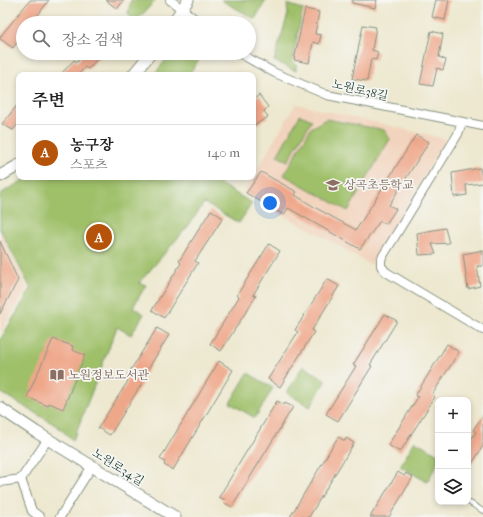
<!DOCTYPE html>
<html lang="ko">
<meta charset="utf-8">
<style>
:root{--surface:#fff;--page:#f2f2f2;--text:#222;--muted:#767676;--line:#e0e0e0;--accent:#b45309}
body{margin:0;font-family:"IM FELL French Canon","Noto Serif KR",serif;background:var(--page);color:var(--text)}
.controls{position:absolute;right:12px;bottom:12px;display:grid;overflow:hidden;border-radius:8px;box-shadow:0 2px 6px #0003}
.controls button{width:36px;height:36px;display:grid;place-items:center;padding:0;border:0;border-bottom:1px solid var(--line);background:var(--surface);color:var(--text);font:20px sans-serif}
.you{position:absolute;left:270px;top:203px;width:14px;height:14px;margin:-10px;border:3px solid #fff;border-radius:50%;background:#1a73e8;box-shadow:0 0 0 6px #1a73e833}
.badge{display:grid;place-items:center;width:26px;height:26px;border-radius:50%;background:var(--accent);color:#fff;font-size:13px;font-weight:700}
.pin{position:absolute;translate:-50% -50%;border:2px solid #fff;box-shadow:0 1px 4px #0006}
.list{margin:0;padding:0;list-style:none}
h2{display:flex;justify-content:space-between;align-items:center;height:52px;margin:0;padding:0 16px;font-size:17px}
h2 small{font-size:13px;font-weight:400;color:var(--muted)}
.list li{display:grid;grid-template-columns:26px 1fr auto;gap:12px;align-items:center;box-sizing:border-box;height:56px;padding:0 16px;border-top:1px solid var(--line)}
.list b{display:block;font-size:15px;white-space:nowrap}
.list p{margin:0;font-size:13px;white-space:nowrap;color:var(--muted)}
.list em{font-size:13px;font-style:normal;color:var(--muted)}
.icon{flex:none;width:22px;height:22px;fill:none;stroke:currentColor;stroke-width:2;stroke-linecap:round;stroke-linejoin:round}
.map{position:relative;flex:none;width:483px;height:517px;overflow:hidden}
.search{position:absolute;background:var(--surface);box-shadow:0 2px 6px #0003;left:16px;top:16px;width:240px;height:44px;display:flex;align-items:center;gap:10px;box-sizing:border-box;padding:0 14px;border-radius:22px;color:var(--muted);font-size:15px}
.panel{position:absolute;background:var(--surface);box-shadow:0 2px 6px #0003;left:16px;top:72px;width:240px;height:108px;border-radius:8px}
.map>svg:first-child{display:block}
.built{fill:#f2d4be}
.green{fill:#9fc069;stroke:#5f7e4e}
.building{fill:#efa78a}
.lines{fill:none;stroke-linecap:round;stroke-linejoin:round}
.lane-casing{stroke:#869282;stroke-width:6}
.street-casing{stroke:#869282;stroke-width:10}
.secondary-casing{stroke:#869282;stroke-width:13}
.lane{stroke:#fff;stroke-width:4}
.street{stroke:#fff;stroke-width:8}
.secondary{stroke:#fff;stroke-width:11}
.labels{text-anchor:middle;stroke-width:3.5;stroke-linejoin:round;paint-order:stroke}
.street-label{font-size:12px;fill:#1f3d34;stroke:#f6f6f2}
.education-label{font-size:12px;fill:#785e54;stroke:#f6f6f2;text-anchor:start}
</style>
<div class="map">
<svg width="483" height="517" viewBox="0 0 483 517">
<rect width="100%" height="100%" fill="#f6f6f2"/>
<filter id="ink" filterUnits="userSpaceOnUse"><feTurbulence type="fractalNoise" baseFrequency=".025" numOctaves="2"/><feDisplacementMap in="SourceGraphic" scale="8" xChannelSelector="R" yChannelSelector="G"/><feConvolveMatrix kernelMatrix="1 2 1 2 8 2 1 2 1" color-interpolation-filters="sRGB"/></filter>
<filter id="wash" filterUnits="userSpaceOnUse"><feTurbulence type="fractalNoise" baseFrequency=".012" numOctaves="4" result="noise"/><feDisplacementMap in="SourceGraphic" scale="16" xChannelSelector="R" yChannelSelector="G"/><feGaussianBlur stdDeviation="0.9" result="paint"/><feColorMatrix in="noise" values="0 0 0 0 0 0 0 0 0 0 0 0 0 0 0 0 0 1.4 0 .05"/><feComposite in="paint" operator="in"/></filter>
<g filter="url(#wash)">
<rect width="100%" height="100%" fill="#ede8cf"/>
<g class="built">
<polygon points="296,104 446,139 371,265 324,237 243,193"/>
<polygon points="0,231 27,289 0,333"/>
</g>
<g class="green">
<polygon points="131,0 156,0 134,23 128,13"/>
<polygon points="221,0 266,0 255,19"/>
<polygon points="287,4 303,9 292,61 296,64 296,71 274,61 288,14"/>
<polygon points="171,53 204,53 188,75 154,75"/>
<polygon points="300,115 312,120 288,161 277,156"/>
<polygon points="326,119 384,130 390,139 348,211 284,175 311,128"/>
<polygon points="29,177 218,177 221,178 218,183 252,203 239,223 204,203 189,225 139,283 146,285 133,307 144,314 131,335 117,327 73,440 57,426 0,392 0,340 31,289 0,229 0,194"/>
<polygon points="303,366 326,380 310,407 287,393"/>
<polygon points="248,373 273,388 255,418 230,403"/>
<polygon points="415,441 438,454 438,462 427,482 400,466"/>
</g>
<g id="blocks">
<g class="building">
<polygon points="30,0 49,0 32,23 23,23 23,34 13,48 0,39 0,37"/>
<polygon points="106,0 124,0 117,9"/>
<polygon points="352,0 377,0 375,8 352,3"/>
<polygon points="436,0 449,0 445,20 432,17"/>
<polygon points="305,9 319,12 315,34 321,35 319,44 313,42 309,63 294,60"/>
<polygon points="363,25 376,27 372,50 378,52 376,60 371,59 367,81 352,79"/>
<polygon points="431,31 443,34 439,57 446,60 443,70 437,68 433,86 420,84"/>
<polygon points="85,53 103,53 88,69 85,67 78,75 60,75 74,60 77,62"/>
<polygon points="259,95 268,107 264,111 268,117 253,126 253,100"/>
<polygon points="19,103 19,123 13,130 2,124"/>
<polygon points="416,135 429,142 389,205 396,209 386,224 380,221 360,249 288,208 284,215 246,193 261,172 297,192 295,195 316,208 356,230"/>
<polygon points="480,168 483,183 466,185 467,195 454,197 452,173"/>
<polygon points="211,210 223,218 195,261 198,263 164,318 152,310 181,263 179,261"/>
<polygon points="445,228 449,243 432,244 436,254 419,255 417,233"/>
<polygon points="0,241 18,280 0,314"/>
<polygon points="269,244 280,251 253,295 256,296 221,351 210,344 239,297 237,295"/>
<polygon points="483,250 483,266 477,266 480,286 468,289 463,254"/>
<polygon points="327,279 339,286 312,330 314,332 280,387 268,379 298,332 295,330"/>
<polygon points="385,314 397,321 370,365 372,366 338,421 326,414 356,366 353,365"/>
<polygon points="157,328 169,335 142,379 144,380 110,435 98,428 128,381 125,379"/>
<polygon points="53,339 73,346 72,350 85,355 63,409 49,403 48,406 27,397"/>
<polygon points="447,344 459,352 432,395 435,397 400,452 388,445 418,397 415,396"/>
<polygon points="219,361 233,370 173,470 164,465 165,462 160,459"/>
<polygon points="277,401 284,405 285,403 293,407 232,507 223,502 225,500 219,497"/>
<polygon points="483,415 483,446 468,470 468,444 476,432 473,430"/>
<polygon points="338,437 345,441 346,438 354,443 309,517 290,517"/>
<polygon points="398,472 404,476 406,473 413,477 389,517 370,517"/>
</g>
</g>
</g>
<g filter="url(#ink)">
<use href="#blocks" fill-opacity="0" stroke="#869282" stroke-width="1"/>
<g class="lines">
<defs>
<polyline id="lane" points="470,503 483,511"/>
<g id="street">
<polyline points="170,0 200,23"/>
<polyline points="239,53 275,73 327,95 483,126"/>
<polyline points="462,122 458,134 381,259 381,266 386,272 483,330"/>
<polyline points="21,479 48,439"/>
<polyline points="21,479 32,511 40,517"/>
<polyline points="0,482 21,479"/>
<polyline points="60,517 92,466"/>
</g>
<g id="secondary">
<polyline points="173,23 188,0"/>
<polyline points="133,75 151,53"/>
<polyline points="0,176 19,165"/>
<polyline points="0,408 36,432 175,517"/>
</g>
</defs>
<use href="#lane" class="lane-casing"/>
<use href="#street" class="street-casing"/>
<use href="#secondary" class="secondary-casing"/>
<use href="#lane" class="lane"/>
<use href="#street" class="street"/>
<use href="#secondary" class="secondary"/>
</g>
</g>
<defs>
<symbol id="school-bare" viewBox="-9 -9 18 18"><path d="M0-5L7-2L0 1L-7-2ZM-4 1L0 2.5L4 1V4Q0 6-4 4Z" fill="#8d6e63" stroke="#f6f6f2" stroke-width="2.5" paint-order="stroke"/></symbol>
<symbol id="library-bare" viewBox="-9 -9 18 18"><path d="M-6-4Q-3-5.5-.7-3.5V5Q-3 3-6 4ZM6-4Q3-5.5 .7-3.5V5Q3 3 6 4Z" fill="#8d6e63" stroke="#f6f6f2" stroke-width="2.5" paint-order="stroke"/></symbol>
</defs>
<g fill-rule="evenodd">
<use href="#school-bare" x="323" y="175" width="20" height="20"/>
<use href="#library-bare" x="47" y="365" width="20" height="20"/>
</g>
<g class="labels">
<g class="street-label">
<text transform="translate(360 90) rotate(13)" y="4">노원로38길</text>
<text transform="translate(118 467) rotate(32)" y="4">노원로34길</text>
</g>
<g class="education-label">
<text x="344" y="189">상곡초등학교</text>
<text x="68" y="379">노원정보도서관</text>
</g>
</g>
</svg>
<div class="controls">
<button>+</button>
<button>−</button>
<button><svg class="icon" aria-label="layers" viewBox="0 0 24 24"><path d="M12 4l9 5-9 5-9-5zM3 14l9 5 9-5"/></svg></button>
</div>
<div class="you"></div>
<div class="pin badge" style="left:99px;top:237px">A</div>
<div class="search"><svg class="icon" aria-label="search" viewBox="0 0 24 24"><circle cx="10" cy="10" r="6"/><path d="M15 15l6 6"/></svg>장소 검색</div>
<section class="panel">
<h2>주변<small></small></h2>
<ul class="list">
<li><span class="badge">A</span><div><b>농구장</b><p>스포츠</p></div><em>140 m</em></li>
</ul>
</section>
</div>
